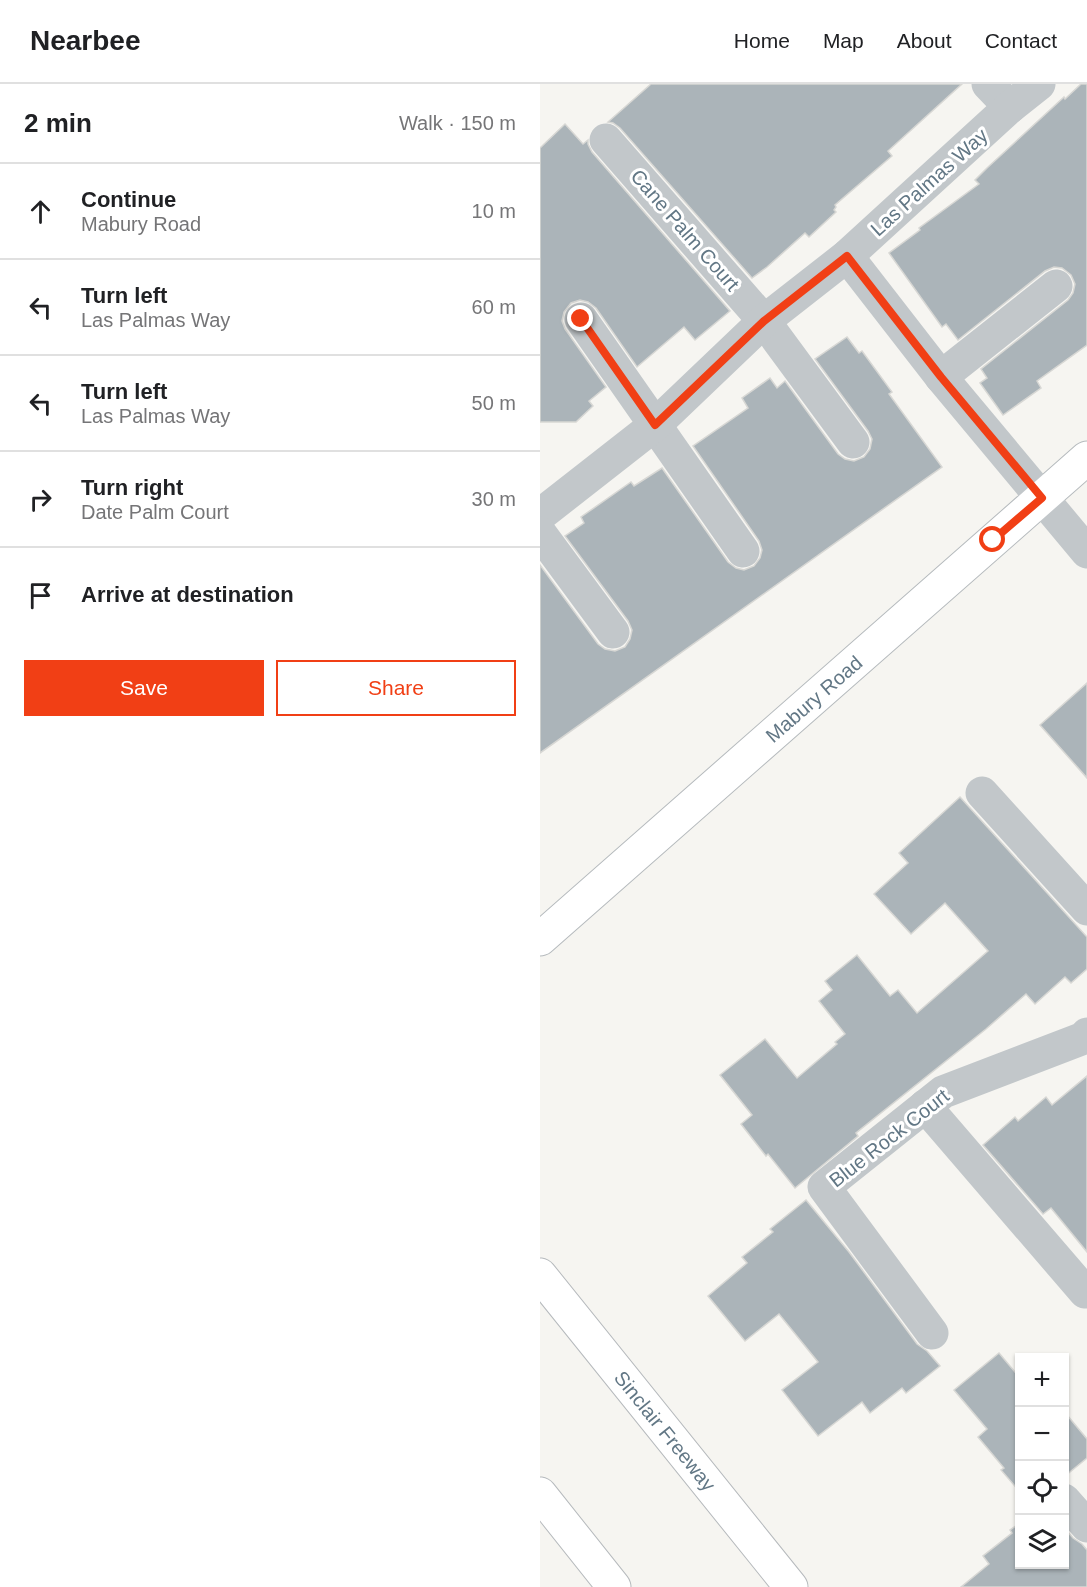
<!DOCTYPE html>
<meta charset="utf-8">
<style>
:root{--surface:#fff;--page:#f6f6f6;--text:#202124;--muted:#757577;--line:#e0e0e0;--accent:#f13f15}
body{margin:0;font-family:Helvetica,sans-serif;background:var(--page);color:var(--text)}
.controls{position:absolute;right:18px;bottom:18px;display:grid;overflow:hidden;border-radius:0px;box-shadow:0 2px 4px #0004}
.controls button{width:54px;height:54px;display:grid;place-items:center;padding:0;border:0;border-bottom:2px solid var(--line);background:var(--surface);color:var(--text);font:30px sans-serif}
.stop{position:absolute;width:18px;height:18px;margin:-14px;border:4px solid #f13f15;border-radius:50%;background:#fff}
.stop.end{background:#f13f15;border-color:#fff;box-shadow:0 2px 6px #0008}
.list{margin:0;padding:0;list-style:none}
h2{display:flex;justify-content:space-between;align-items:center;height:78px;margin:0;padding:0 24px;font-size:26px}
h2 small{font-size:20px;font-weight:400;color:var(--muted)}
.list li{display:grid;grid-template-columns:39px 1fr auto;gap:18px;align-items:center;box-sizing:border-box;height:96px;padding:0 24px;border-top:2px solid var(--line)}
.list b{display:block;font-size:22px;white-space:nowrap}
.list p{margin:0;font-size:20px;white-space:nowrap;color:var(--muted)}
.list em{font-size:20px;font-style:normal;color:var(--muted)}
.actions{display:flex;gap:12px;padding:18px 24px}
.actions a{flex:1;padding:14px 0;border:2px solid var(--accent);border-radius:0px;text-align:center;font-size:21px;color:var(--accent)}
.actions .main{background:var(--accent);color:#fff}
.icon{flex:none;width:33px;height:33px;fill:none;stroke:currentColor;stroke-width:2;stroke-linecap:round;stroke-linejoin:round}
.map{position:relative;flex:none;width:547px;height:1503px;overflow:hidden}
header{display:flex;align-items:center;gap:36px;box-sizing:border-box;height:84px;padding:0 30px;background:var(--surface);border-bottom:2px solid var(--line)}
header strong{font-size:28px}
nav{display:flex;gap:33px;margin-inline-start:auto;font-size:21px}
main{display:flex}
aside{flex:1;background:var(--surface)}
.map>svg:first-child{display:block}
.building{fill:#abb4b9;stroke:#d7d7d4;stroke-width:1.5}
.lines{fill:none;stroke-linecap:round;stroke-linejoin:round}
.major-casing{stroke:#b5babd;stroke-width:35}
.highway-casing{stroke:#b6babd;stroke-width:35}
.minor{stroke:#c2c7ca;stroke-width:33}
.major{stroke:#fff;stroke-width:33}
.highway{stroke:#fff;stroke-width:33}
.route{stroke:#f13f15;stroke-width:8}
.labels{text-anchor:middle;stroke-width:6;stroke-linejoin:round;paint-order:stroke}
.street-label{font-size:20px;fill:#627785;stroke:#fff}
</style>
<header>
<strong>Nearbee</strong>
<nav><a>Home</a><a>Map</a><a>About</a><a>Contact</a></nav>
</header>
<main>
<aside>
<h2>2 min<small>Walk · 150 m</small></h2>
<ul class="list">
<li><svg class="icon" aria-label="ahead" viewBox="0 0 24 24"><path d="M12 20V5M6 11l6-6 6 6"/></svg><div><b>Continue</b><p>Mabury Road</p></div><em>10 m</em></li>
<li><svg class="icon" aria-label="left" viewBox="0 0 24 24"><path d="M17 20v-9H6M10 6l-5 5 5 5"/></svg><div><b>Turn left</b><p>Las Palmas Way</p></div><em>60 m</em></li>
<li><svg class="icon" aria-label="left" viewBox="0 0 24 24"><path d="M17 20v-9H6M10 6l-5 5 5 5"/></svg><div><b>Turn left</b><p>Las Palmas Way</p></div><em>50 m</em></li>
<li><svg class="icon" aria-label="right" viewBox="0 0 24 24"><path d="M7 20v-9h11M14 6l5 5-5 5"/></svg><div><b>Turn right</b><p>Date Palm Court</p></div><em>30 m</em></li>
<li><svg class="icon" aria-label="arrive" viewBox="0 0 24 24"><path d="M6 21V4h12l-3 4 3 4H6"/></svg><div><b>Arrive at destination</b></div></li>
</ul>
<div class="actions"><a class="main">Save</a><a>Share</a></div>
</aside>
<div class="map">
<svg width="547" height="1503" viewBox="0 0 547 1503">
<rect width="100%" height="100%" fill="#f6f5f1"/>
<g class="building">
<polygon points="111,0 422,0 348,67 352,72 295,121 296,123 294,126 296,128 269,153 265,149 227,183 212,194 80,44 73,39 68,38"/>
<polygon points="541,0 547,0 547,261 497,297 501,304 463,331 440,299 447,294 441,285 528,216 533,209 535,200 531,191 522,184 514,183 505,187 418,256 406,240 402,243 349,169 380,146 379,144 439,100 435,96 447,84 524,13 525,15"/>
<polygon points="25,40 43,60 48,56 48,60 52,68 190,227 155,256 144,243 97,283 56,224 48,218 40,216 31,219 24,228 22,237 25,245 66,303 49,317 53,322 36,338 0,338 0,64"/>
<polygon points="307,253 319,269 322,267 352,308 349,310 402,383 0,669 0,481 58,560 65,565 75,567 85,563 90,555 92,546 88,537 25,452 44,439 41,433 91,398 94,402 122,384 188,478 196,484 204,486 214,482 220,474 222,466 219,457 153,362 208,324 202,314 230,294 237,304 245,297 298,370 305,375 314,377 324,373 330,365 332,355 328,347 275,275"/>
<polygon points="547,599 547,694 500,641"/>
<polygon points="420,713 547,853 547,885 531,899 525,893 495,920 486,910 446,945 316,1049 318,1052 255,1104 228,1070 226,1072 201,1040 212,1031 180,991 225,955 257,994 297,960 295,958 305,950 279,917 292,906 285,897 317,871 350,912 358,906 377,929 448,867 405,819 371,850 334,810 368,779 359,769"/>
<polygon points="547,992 547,1168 511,1124 503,1130 443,1061 475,1033 478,1037 506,1013 512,1021"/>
<polygon points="266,1116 309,1168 377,1260 387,1267 400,1282 366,1309 362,1304 330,1329 322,1318 278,1352 242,1306 278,1278 239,1230 205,1257 168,1212 207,1179 202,1173 233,1148 230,1145"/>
<polygon points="459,1269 480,1294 480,1408 461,1386 464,1384 438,1353 447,1345 414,1306"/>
<polygon points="527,1331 547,1355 547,1374 525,1392 525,1333"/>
<polygon points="480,1439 480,1480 525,1480 525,1445 533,1454 542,1460 547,1466 547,1503 421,1503 449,1480 443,1472 472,1449 470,1446"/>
</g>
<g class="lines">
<defs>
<polyline id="major" points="0,855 547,374"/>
<g id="highway">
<polyline points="0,1191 251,1503"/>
<polyline points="0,1410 74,1503"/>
</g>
</defs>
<use href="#major" class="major-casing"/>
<use href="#highway" class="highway-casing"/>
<g class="minor">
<polyline points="448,0 470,23"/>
<polyline points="66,56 224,237 313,358"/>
<polyline points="307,172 401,293 547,468"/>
<polyline points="41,235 203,467"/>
<polyline points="401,293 516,202"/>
<polyline points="0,431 115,341 224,237 307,172 470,23 499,0"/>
<polyline points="0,449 73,548"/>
<polyline points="442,709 547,825"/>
<polyline points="385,1022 545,1208"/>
<polyline points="392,1249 284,1103 403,1008 544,954 547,950"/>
<polyline points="524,1416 547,1442"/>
</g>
<use href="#major" class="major"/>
<use href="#highway" class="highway"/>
</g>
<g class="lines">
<polyline class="route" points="41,235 115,341 224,237 307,172 401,293 502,414 453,456"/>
</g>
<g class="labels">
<g class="street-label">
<text transform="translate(389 98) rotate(-42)" y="7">Las Palmas Way</text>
<text transform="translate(145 146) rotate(49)" y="7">Cane Palm Court</text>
<text transform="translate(274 615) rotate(-41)" y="7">Mabury Road</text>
<text transform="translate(349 1054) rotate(-38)" y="7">Blue Rock Court</text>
<text transform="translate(125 1347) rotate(51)" y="7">Sinclair Freeway</text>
</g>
</g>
</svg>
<div class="controls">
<button>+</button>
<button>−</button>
<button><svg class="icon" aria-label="locate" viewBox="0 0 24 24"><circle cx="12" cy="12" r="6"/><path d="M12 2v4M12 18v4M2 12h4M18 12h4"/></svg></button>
<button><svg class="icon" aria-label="layers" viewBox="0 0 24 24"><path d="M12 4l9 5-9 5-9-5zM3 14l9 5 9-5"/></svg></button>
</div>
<div class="stop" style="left:453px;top:456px"></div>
<div class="stop end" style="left:41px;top:235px"></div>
</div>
</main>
